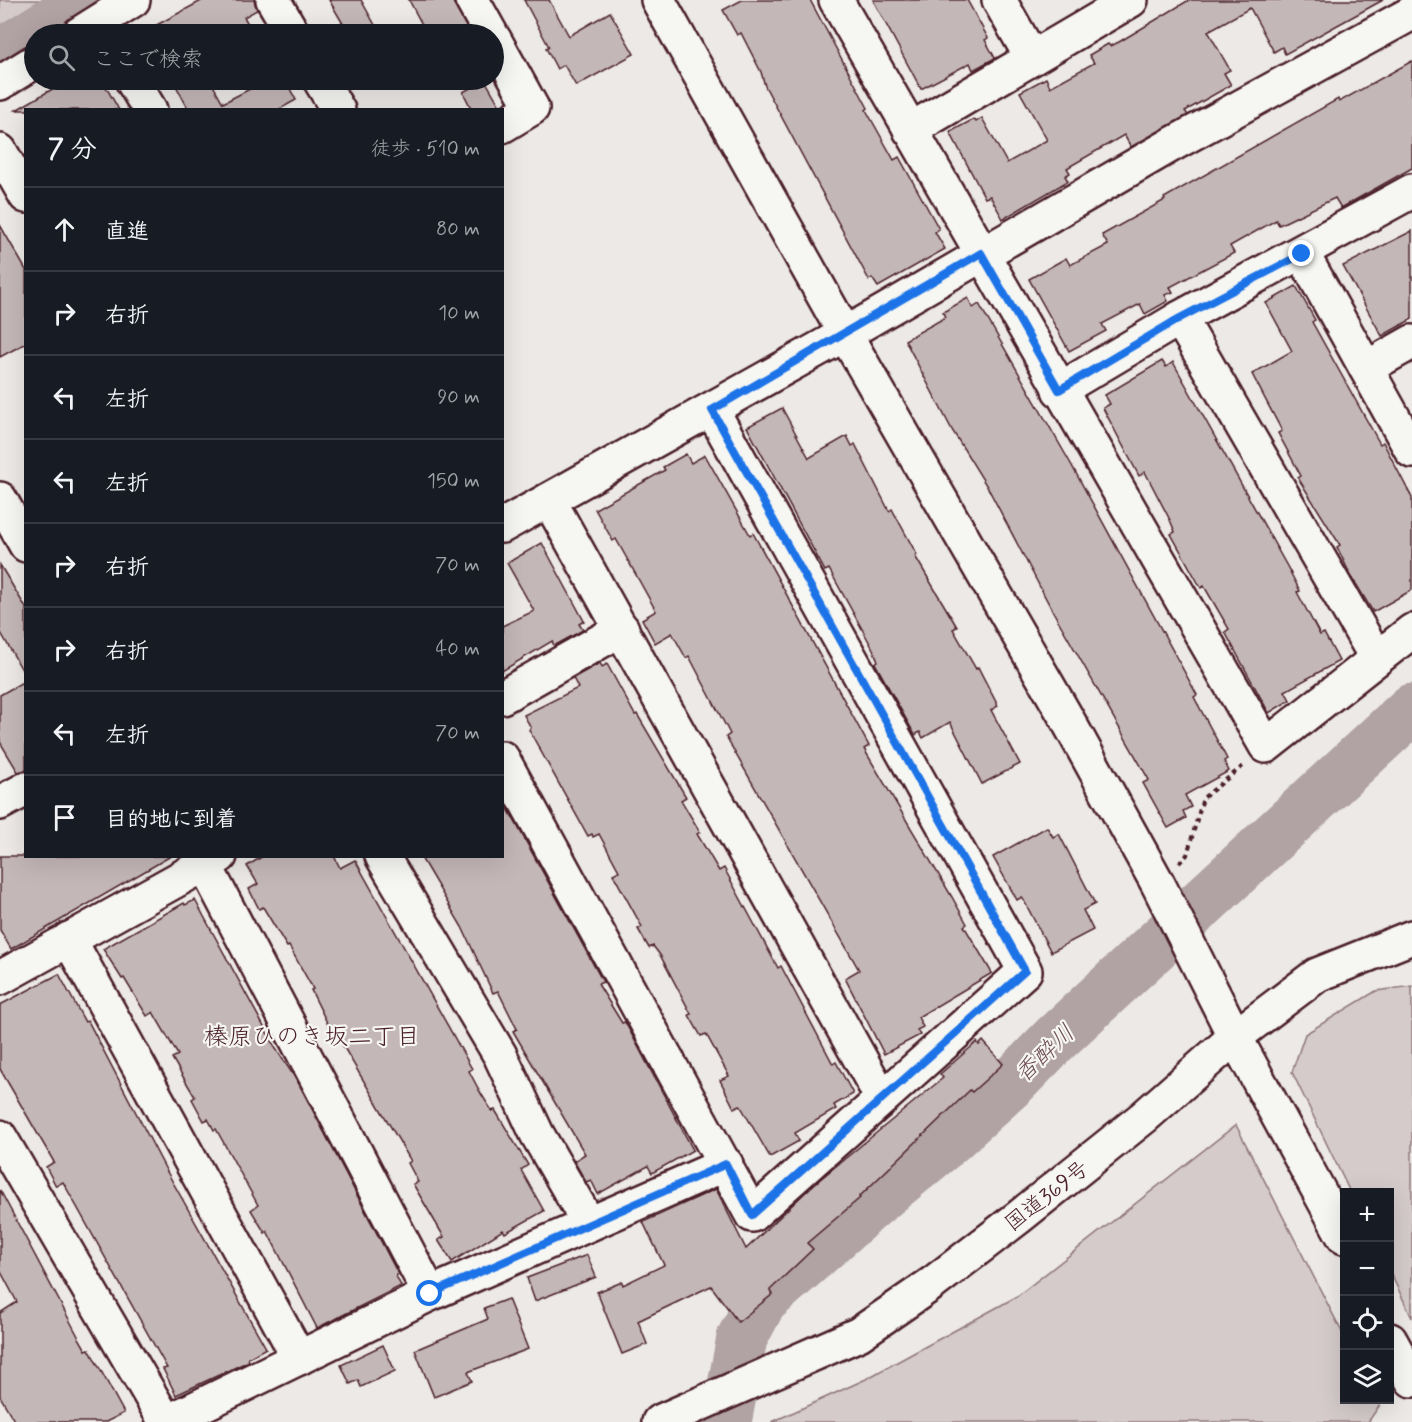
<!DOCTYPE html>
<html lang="ja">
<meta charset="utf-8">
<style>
:root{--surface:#171b24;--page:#242831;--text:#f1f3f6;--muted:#9ea1a6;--line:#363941}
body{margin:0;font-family:Mynerve,"Klee One",sans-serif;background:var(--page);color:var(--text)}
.controls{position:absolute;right:18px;bottom:18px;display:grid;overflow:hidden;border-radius:0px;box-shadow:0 6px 24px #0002}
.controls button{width:54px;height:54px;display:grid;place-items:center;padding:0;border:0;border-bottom:2px solid var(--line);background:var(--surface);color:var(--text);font:30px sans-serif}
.stop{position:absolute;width:18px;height:18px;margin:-14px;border:4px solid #1a73e8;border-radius:50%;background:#fff}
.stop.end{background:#1a73e8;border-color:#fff;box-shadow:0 2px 6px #0008}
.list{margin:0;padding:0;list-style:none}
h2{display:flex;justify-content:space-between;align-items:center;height:78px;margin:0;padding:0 24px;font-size:26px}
h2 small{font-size:20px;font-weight:400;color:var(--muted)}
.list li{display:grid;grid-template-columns:39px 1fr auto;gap:18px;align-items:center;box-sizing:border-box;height:84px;padding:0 24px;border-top:2px solid var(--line)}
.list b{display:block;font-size:22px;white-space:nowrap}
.list em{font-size:20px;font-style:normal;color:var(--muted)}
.icon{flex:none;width:33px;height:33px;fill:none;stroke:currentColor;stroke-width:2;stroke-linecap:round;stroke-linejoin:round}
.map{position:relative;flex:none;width:1412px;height:1422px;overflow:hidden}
.search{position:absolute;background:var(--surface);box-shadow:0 6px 24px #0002;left:24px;top:24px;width:480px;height:66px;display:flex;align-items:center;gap:15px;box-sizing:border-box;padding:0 21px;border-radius:33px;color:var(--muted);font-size:22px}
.panel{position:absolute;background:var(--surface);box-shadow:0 6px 24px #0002;left:24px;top:108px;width:480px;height:750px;border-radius:0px}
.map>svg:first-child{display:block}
.green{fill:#d4cbca;stroke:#8f757a;stroke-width:1.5}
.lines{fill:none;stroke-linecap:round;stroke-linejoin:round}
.river{stroke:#b1a2a3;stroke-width:51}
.building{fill:#c4b7b7;stroke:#4a1f2b;stroke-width:1.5}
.street-casing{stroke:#4a1f2b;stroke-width:38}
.secondary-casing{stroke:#4a1f2b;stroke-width:38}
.highway-casing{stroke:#4a1f2b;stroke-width:38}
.path{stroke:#4a1f2b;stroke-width:4;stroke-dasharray:4.5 4.5;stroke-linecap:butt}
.street{stroke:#f6f6f2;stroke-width:33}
.secondary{stroke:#f6f6f2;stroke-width:33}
.highway{stroke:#f6f6f2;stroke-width:33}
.route{stroke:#1a73e8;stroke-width:8}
.labels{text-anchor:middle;stroke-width:4.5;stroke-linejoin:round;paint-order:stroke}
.street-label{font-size:22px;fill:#4a1f2b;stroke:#f6f6f2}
.neighbourhood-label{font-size:24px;fill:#4a1f2b;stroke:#f6f6f2}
.water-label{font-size:24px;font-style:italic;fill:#6e4d55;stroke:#f6f6f2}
</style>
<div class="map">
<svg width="1412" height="1422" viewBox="0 0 1412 1422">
<rect width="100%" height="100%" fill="#ece9e6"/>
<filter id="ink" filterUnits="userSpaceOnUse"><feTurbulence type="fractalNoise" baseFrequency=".0167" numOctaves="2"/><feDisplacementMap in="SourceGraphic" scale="12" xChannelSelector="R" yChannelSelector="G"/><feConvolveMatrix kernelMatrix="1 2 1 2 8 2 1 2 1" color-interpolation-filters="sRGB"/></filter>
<g filter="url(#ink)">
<g class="green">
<polygon points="0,0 59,0 0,35"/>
<polygon points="1412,986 1412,1318 1390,1272 1390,1192 1350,1192 1292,1072 1305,1034 1376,991"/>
<polygon points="1236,1125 1344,1336 1344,1400 1377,1400 1380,1405 1368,1422 772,1422 866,1379 1016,1297"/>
</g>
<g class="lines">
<g class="river">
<polyline points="0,52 4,52 86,0"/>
<polyline points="726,1422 742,1338 761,1302 875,1201 942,1146 1014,1081 1055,1039 1412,709"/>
</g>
</g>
<g class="building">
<polygon points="203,0 254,0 257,10 244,17 254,34 140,34"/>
<polygon points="329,0 361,0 380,34 349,34"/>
<polygon points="409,0 452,0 470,34 427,34"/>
<polygon points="524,0 549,0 569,36 610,12 634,54 576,86 564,65 557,69 546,48 549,47"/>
<polygon points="742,0 810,0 868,108 866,110 894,160 899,157 939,229 935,232 945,249 878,287 872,278 869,280 765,86 761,72 741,33 737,35 723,10"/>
<polygon points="873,0 967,0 988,38 985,40 995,58 973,70 970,63 921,89"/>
<polygon points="1189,0 1383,0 1285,54 1282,47 1274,52 1250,8 1208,31 1230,70 1224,73 1231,85 1185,111 1188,115 1131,147 1124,135 1067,168 1070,173 1065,176 1068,181 1003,219 990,196 985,198 950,132 974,119 976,122 982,118 1007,163 1047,140 1020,92 1046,78 1050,87 1094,63 1089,55 1108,44 1110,46 1119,42"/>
<polygon points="1412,61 1412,168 1341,208 1335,198 1279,225 1276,220 1230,246 1234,253 1170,287 1173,292 1165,295 1168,301 1145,314 1140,304 1102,324 1106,331 1069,351 1029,279 1066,258 1070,265 1108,245 1102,235 1165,200 1164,198 1338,99 1339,102"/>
<polygon points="68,80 102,80 119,110 16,110"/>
<polygon points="173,80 210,80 223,103 267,80 285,80 296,100 278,110 189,110"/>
<polygon points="485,80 500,106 493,110 472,110 463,92"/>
<polygon points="0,225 26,270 26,343 0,357"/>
<polygon points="1412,231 1412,319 1382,336 1343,266"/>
<polygon points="1296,286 1315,320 1312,322 1380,444 1383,442 1412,498 1412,590 1373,612 1350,574 1337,547 1340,545 1298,478 1301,476 1278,433 1282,431 1252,374 1292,351 1266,303"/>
<polygon points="968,298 973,308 979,304 1071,464 1197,695 1194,697 1227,759 1224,761 1229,771 1185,795 1191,807 1183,811 1186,818 1168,828 1143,783 1149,780 1051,608 988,488 952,430 905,340 946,317 943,312"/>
<polygon points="1162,361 1166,367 1173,362 1288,568 1300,591 1297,592 1320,635 1324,633 1339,661 1285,691 1290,700 1269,713 1225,632 1229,629 1204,586 1201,588 1171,534 1175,532 1170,520 1145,472 1139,476 1103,408 1110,404 1105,395"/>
<polygon points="782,408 809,458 847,436 852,446 855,444 889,511 892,509 917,555 915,556 957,627 953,629 976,669 978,667 998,706 991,710 1020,764 982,784 950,722 923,738 920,732 915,735 875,663 878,661 873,649 829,569 825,571 747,427"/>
<polygon points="686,454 691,463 705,455 750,535 753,533 869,746 864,749 952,897 967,924 964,926 992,973 918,1017 923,1027 917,1030 920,1035 884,1054 845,978 859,970 726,737 730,734 689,656 686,658 672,633 655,643 642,619 656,611 616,539 613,541 595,509 665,470 663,467"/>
<polygon points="542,543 584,621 579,624 583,630 554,646 552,641 502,671 502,626 534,611 507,563"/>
<polygon points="0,565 26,608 26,677 0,631"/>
<polygon points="600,663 602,667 607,664 635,715 637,714 686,797 681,800 700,832 697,834 719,871 724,868 778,968 781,966 833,1064 836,1062 853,1094 834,1105 836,1109 795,1133 799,1141 770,1157 740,1105 734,1108 720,1080 729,1076 706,1034 701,1036 689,1015 691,1014 660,955 653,946 649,948 638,929 642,927 613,874 619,871 599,834 593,837 592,834 588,836 529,730 531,728 524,715 578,688 573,678"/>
<polygon points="26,680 26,770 18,772 0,742 0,695"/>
<polygon points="502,798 603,982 598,984 622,1023 625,1022 693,1150 652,1173 648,1166 598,1194 591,1180 586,1182 574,1161 585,1154 513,1031 517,1029 498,991 493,993 462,927 420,856 502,856"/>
<polygon points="1047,827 1053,837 1059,834 1095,904 1083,910 1093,930 1051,952 1022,897 1017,900 993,857"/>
<polygon points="0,856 171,856 11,949 0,930"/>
<polygon points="263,856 334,856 340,868 355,860 472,1069 469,1071 480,1092 492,1111 495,1110 528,1165 521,1170 544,1211 505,1233 503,1230 452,1262 438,1240 444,1237 413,1184 418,1182 408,1163 411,1161 339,1039 336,1041 311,990 313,989 289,946 287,947 263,907 259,909 249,889 258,884 247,866"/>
<polygon points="195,900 276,1049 298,1082 398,1274 396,1276 401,1286 317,1328 267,1231 265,1233 251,1210 258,1205 216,1129 214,1130 208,1119 204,1121 192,1099 195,1097 172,1058 178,1055 153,1012 147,1016 124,978 122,979 103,949 184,903 185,905"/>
<polygon points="59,974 85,1022 88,1021 166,1170 266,1348 248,1358 249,1361 176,1395 163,1369 167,1368 63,1182 56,1186 46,1167 54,1162 0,1069 0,1005"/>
<polygon points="983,1041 1003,1064 972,1092 970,1090 859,1197 860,1198 807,1243 813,1249 770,1290 773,1294 738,1322 711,1286 638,1321 647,1344 622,1354 597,1292 622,1282 623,1285 664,1265 643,1222 716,1189 746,1249 813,1185 943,1078 940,1074 977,1042 979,1045"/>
<polygon points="0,1190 79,1338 86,1350 89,1349 124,1413 106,1422 15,1422 0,1396 0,1313 17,1302 0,1270"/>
<polygon points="587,1255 596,1277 535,1301 527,1278"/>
<polygon points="508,1299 528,1349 468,1372 472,1381 434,1397 415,1350 488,1319 484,1308"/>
<polygon points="383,1345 395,1371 361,1387 358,1380 350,1384 341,1365"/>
</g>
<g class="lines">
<defs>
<g id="street">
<polyline points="273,0 293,34"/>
<polyline points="472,0 491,34"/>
<polyline points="836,0 1266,746 1412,631"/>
<polyline points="999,0 1032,58"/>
<polyline points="79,34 133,0"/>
<polyline points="494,39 532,108 502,126"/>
<polyline points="132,80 150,110"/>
<polyline points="320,80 338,110"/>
<polyline points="0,83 34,62"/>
<polyline points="910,130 1131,0"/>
<polyline points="0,151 26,196"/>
<polyline points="1302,253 1412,451"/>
<polyline points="1180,318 1376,657"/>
<polyline points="1366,368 1412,342"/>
<polyline points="1059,390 1180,318 1412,191"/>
<polyline points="0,499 26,545"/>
<polyline points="549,500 882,1098"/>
<polyline points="502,697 622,629"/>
<polyline points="502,758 752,1215 1025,971 712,410"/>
<polyline points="200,856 430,1294"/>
<polyline points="382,856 500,1055 537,1134 589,1224"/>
<polyline points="69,939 299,1358"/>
<polyline points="0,978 220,856"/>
<polyline points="0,1137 166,1422"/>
<polyline points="167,1422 430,1294 726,1164"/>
</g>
<g id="secondary">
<polyline points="502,526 845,334 658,0"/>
<polyline points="0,803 26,789"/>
<polyline points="1344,1237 1235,1037 1158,884 1066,717 845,334 1171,145 1412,13"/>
<polyline points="1390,1340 1412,1380"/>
</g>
<polyline id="highway" points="659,1422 859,1334 933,1283 1019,1217 1144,1117 1235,1037 1317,975 1412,937"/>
</defs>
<use href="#street" class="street-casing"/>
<use href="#secondary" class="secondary-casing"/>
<use href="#highway" class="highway-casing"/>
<polyline class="path" points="1179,863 1187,855 1203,798 1243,766"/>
<use href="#street" class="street"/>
<use href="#secondary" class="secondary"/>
<use href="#highway" class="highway"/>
</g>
</g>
<g class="lines" filter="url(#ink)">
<polyline class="route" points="430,1294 726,1164 752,1215 1025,971 712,410 981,253 1059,390 1180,318 1302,254"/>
</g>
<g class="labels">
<g class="street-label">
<text transform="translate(1046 1195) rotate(-38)" y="8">国道369号</text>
</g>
<g class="neighbourhood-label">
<text x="312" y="1044">榛原ひのき坂二丁目</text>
</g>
<g class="water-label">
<text transform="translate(1044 1053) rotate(-43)" y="8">香酔川</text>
</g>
</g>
</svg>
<div class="controls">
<button>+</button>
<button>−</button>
<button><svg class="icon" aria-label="locate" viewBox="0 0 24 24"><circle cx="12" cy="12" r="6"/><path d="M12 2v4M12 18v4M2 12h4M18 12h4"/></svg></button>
<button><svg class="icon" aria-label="layers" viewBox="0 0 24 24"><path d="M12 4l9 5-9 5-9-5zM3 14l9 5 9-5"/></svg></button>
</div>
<div class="stop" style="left:430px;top:1294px"></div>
<div class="stop end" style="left:1302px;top:254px"></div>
<div class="search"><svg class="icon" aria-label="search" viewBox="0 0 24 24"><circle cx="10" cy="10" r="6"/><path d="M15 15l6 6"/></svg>ここで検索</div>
<section class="panel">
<h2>7 分<small>徒歩 · 510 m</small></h2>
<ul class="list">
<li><svg class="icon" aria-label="ahead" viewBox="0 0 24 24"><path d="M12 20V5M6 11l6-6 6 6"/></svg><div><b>直進</b></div><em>80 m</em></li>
<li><svg class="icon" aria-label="right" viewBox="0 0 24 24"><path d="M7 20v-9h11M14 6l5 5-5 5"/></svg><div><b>右折</b></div><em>10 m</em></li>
<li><svg class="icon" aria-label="left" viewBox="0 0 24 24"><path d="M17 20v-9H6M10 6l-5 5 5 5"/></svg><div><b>左折</b></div><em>90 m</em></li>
<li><svg class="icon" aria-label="left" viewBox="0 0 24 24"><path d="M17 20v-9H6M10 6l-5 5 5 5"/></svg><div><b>左折</b></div><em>150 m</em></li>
<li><svg class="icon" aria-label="right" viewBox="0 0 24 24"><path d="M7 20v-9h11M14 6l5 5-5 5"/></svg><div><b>右折</b></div><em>70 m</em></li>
<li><svg class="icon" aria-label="right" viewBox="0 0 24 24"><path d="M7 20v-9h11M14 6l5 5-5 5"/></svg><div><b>右折</b></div><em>40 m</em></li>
<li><svg class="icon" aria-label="left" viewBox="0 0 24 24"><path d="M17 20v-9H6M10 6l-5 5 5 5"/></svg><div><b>左折</b></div><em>70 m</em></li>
<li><svg class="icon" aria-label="arrive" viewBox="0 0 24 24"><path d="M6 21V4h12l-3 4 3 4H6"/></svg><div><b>目的地に到着</b></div></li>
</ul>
</section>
</div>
